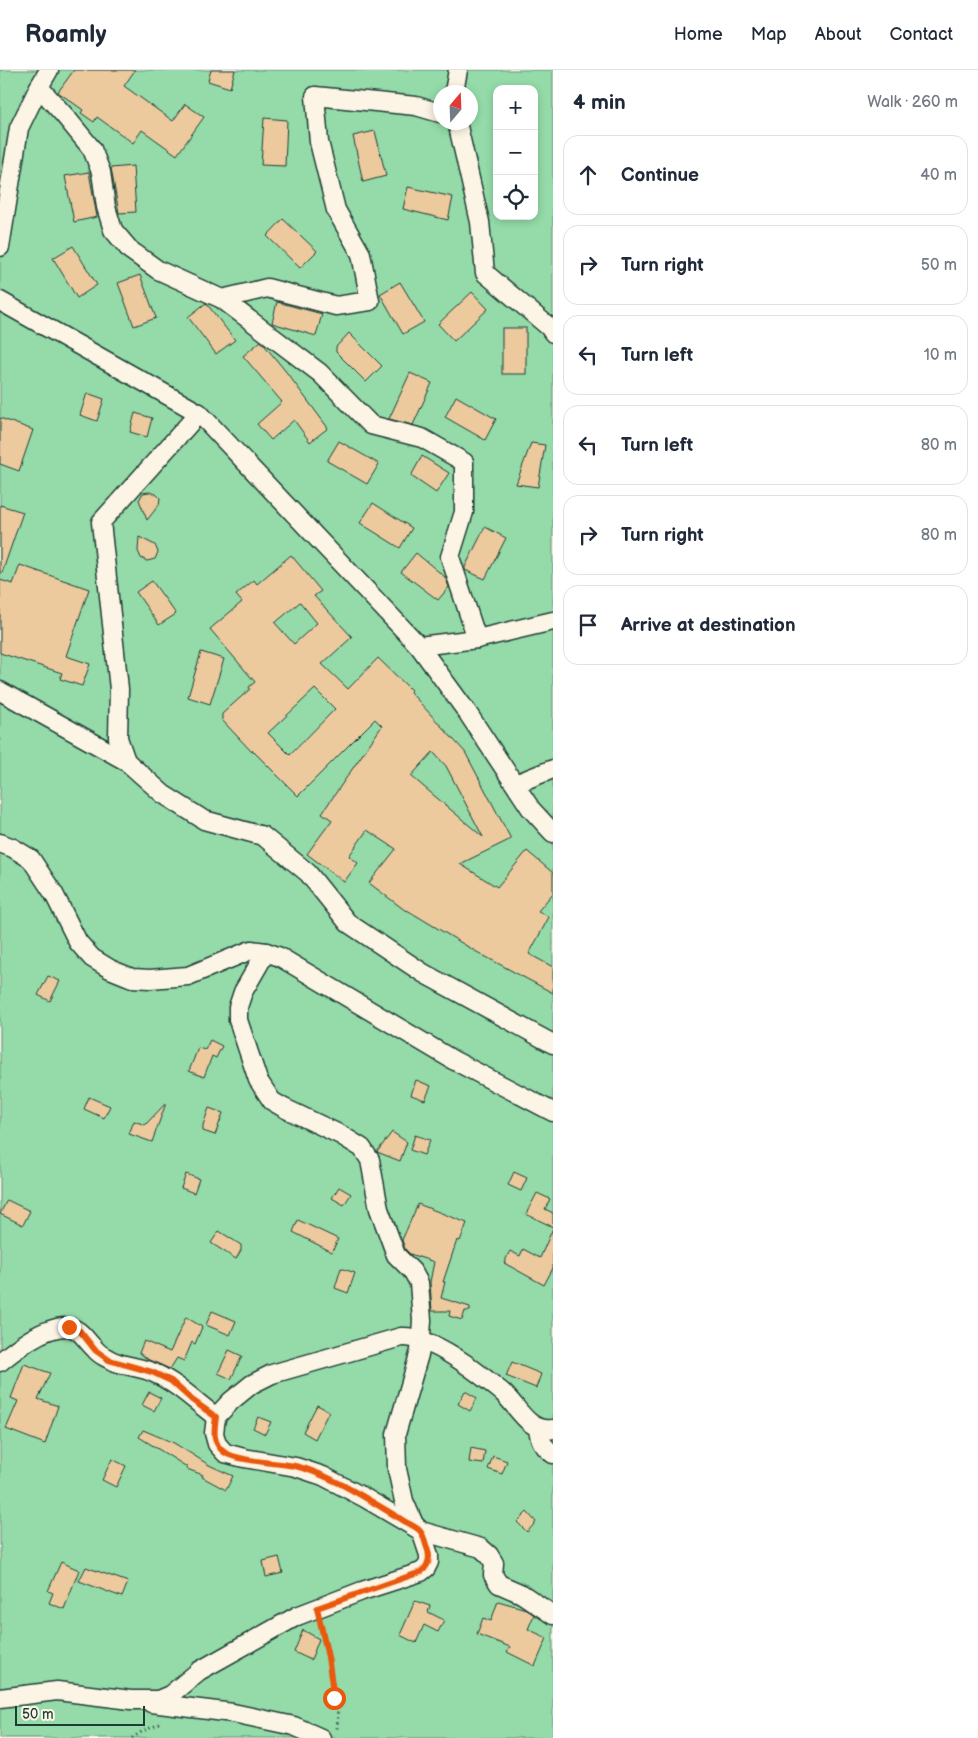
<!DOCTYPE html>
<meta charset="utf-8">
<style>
:root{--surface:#fff;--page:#f2f2f3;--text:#1f2937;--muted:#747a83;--line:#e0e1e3}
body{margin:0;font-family:"Balsamiq Sans",sans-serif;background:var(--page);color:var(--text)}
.controls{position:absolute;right:15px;top:15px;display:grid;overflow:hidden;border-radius:10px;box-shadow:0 2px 8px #0003}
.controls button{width:45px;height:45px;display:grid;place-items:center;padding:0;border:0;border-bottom:1px solid var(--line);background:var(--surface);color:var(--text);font:25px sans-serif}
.compass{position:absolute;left:433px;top:15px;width:45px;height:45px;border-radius:50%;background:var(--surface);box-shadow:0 2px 8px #0003;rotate:19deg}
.scale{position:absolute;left:15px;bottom:12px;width:130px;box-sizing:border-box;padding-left:5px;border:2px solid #1f3d34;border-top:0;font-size:14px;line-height:18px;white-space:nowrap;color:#1f3d34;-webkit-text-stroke:4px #fcf5e5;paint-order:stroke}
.stop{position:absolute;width:15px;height:15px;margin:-11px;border:4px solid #ea580c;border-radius:50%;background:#fff}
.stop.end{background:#ea580c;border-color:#fff;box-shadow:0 1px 5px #0008}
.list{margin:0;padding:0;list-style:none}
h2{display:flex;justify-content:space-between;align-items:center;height:65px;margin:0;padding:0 20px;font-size:21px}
h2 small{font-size:16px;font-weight:400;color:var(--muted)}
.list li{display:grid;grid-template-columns:32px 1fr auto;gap:15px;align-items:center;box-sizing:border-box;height:80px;margin:0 10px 10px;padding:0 10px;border:1px solid var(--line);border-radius:15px}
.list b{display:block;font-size:19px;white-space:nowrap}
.list em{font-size:16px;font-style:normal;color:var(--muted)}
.icon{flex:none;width:28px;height:28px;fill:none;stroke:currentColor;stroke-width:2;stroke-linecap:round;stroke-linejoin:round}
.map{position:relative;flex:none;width:553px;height:1668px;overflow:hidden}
header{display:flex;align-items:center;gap:30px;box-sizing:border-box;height:70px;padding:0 25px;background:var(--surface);border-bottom:1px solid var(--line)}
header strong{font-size:24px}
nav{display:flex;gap:28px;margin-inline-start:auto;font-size:18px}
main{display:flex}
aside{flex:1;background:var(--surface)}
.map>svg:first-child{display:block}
.green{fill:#94dba9;stroke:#5a8c6e;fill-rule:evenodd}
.building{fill:#ecca9e;stroke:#1f3d34;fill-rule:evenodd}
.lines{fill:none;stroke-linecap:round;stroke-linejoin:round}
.street-casing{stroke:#1f3d34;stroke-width:21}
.path{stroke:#1f3d34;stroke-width:3;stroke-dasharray:1 4;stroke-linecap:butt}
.street{stroke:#fcf5e5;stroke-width:18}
.route{stroke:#ea580c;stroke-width:6}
</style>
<header>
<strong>Roamly</strong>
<nav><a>Home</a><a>Map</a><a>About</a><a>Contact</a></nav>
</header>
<main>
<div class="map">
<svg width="553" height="1668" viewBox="0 0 553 1668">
<rect width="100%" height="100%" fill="#fcf5e5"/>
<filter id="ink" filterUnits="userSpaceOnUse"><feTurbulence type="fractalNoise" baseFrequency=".02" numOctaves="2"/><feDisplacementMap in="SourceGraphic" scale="10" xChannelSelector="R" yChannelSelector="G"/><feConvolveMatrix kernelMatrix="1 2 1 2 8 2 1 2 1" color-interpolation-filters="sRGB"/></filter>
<g filter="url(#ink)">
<path class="green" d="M0,0H553V1668H0ZM497,19H534V146H497ZM440,22H470V52H440Z"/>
<g class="building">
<polygon points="74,0 135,0 124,16 173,51 185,34 204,47 177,85 142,60 133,73 97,47 94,52 81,43 83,40 58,22"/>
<polygon points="211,0 235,0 230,18 208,11"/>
<polygon points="264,48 287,50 285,96 261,95"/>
<polygon points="375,61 386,106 363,112 353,66"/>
<polygon points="133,96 136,142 119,143 111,98"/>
<polygon points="89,102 97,147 74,152 65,106"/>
<polygon points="408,117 453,127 448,150 403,139"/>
<polygon points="283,149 317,181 300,198 267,166"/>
<polygon points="73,176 97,215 77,228 53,188"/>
<polygon points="140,205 156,248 134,256 118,213"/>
<polygon points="400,212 424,252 403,264 380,224"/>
<polygon points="472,222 488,239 454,271 438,254"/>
<polygon points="277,232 322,244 316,266 272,253"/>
<polygon points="206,233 235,270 216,284 188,247"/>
<rect x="502" y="258" width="24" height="46"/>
<polygon points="349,263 382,296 366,312 336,282 336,277"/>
<polygon points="261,271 287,303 328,358 310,372 294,350 271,370 257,354 282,332 243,286"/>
<polygon points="410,303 432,313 413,355 389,349"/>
<polygon points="87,323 104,329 97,351 80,345"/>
<polygon points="456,326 496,349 485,370 445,347"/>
<polygon points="135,343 152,348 147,367 130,362"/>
<polygon points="0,348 33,360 19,401 0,394"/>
<polygon points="339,371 379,394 367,414 327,391"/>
<polygon points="531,373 545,375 538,417 516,414"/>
<polygon points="422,386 449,403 436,423 411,406"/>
<polygon points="149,422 156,424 160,428 159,435 147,450 139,430 143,423"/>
<polygon points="373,433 412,458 400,478 360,453"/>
<polygon points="0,435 23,442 2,503 0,502"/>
<polygon points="485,457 506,468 485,509 465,500 465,497"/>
<polygon points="139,467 155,475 158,482 155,489 147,491 141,488 138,481"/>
<polygon points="416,483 445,507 449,517 438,530 401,502"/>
<path d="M291,485L321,521L314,526L352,567L322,594L348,619L378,588L411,620L410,622L465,682L511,769L460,794L497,817L527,781L553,803V823L538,841L549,847L529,884L553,897V923L475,881L407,840L406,841L369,813L396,779L367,760L349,786L358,793L344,812L307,784L332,750L322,743L382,656L375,649L298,726L252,680L251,681L222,650V644L250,619L249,617L255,612L210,559L242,532L236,525L254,510L257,514ZM300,532L317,553L294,574L275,553ZM315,619L335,639L290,685L268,663ZM433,682L446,696L483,767L411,706Z"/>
<polygon points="20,495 89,519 66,586 90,594 82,616 60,609 62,603 0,583 0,510 13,514"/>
<polygon points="152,511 176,544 159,555 136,522"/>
<polygon points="201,582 224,589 210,634 188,627"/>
<polygon points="48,906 60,911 50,931 38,925"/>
<polygon points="210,970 222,976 216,988 212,986 204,1007 189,1001 198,978 205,980"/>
<polygon points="416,1010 431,1016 425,1030 411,1025"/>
<polygon points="89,1027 110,1036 104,1048 84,1039"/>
<polygon points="166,1033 152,1072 129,1064 134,1051 145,1055"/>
<polygon points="209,1038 223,1043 215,1065 203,1061 203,1055"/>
<polygon points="392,1062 407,1072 400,1091 377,1082"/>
<polygon points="415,1065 430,1070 424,1085 410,1080"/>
<polygon points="514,1102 527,1108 521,1121 508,1115"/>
<polygon points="186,1104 199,1109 194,1123 181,1118"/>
<polygon points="339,1117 351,1124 344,1135 332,1128"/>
<polygon points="537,1123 550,1129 545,1139 553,1143 553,1157 526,1144"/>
<polygon points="7,1130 30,1141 23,1155 0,1144"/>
<polygon points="418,1134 467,1153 460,1171 457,1170 443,1212 445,1212 441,1228 470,1237 470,1241 465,1241 462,1250 449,1246 450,1241 432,1241 430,1212 434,1192 410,1184 405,1179 402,1170"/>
<polygon points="298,1150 338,1169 332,1182 293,1162"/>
<polygon points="553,1158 553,1198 544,1215 504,1193 510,1181 520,1186 523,1179 540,1188"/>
<polygon points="219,1161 241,1175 241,1180 236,1189 211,1173"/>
<polygon points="341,1198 355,1203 348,1223 335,1218"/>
<polygon points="212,1241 236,1251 230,1265 206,1255"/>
<polygon points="186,1247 202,1257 195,1274 192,1272 184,1291 177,1288 170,1299 149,1290 139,1283 144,1271 170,1282"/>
<polygon points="229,1280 242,1286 231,1309 218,1303"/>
<polygon points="512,1292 541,1304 536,1318 506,1306"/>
<polygon points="24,1294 50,1303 38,1329 58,1336 45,1374 6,1359 18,1331 11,1328"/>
<polygon points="465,1321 477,1328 470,1341 458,1334"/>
<polygon points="149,1322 161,1328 154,1341 142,1335"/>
<polygon points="317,1335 329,1341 315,1369 303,1362"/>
<polygon points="258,1347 271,1352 265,1364 253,1358"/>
<polygon points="143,1360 174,1373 209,1395 233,1406 226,1420 202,1407 203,1405 187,1399 187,1397 139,1367"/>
<polygon points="471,1378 485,1381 483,1394 469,1392"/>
<polygon points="493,1386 507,1391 502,1404 488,1399"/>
<polygon points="112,1389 126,1396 116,1417 102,1410"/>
<polygon points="527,1442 536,1452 527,1462 517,1452"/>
<polygon points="279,1487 283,1503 266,1507 263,1491"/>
<polygon points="61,1492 79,1500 64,1539 49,1533 53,1523 48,1521"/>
<polygon points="86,1497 128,1512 122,1527 79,1511"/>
<polygon points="415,1531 430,1536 428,1542 444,1550 438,1562 424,1555 416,1573 400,1565"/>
<polygon points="498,1531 526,1539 534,1545 528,1559 547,1568 535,1596 507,1582 510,1577 477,1564 483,1548 491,1551"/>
<polygon points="303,1560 319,1569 311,1590 294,1582"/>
</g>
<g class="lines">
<defs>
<g id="street">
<polyline points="39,17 65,46 92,79 101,102 106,137 113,160 130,180 158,200 222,229 320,303 371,355 422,368 464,392 464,442 450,487 477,569"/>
<polyline points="454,22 458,0"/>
<polyline points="457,52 480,152 485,203 549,257 553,263"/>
<polyline points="0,177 19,58 39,17 49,0"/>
<polyline points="222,229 267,218 336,236 370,231 361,184 336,140 319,72 315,26 416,36 440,43"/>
<polyline points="0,231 199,343 419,576 467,642 531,739 553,763"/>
<polyline points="419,576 477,569 553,551"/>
<polyline points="0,621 126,691 163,724 204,750 263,766 308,803 348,853 423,903 553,974"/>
<polyline points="126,691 118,668 119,619 101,452 199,343"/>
<polyline points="515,714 553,699"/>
<polyline points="0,773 13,778 31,789 54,824 78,872 92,888 110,899 132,908 150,909 188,906 251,880 266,882 280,887 453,990 553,1042"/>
<path d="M0,1292C17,1278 43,1257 66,1257C80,1257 86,1271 95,1279C98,1283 103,1286 107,1288C121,1297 140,1296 154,1303C177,1313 196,1332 216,1347"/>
<path d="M538,1358C539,1370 543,1376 553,1384"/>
<path d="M553,1359C528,1363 518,1336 502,1322C479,1303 432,1265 401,1267L272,1304L252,1314L231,1331L216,1347L214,1363L217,1374L225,1383L244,1388L296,1397L323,1406L365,1428L421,1461L481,1478L489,1485L494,1493L493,1505L499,1514L522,1524L553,1545"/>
<polyline points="0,1628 57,1621 131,1630 158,1630 170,1625 199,1601 297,1546 362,1521 421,1502 426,1498 429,1492 429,1485 421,1461 414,1454 404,1431 397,1399 396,1364 420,1281 422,1250 419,1213 413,1202 396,1185 379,1139 370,1090 362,1078 341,1065 284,1038 272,1031 258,1010 238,950 238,937 243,922 266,882"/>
<polyline points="151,1633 233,1643 294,1656 321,1668"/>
</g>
</defs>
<use href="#street" class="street-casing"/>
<g class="path">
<polyline points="321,1554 338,1645 337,1661"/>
<polyline points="132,1668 143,1661 162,1653"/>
</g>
<use href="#street" class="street"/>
</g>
</g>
<g class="lines" filter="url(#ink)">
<path class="route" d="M69,1257L80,1261L95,1280L109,1290L152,1302L171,1311L192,1330L216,1347C214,1360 212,1373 224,1382C236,1391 279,1393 295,1396C330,1404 370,1431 401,1449C406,1453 416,1456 420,1461C423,1464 425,1471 426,1475C431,1486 430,1495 421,1502L317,1538L328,1587L334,1628"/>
</g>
</svg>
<div class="controls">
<button>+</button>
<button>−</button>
<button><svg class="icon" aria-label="locate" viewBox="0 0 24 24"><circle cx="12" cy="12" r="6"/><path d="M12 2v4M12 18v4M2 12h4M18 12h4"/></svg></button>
</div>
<svg class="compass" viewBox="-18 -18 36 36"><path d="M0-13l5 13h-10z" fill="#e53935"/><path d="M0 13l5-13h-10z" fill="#747a83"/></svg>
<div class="scale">50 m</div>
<div class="stop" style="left:334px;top:1628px"></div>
<div class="stop end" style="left:69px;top:1257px"></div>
</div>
<aside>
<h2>4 min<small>Walk · 260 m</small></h2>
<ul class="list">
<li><svg class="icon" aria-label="ahead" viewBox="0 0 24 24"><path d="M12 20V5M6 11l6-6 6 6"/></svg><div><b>Continue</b></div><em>40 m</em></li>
<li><svg class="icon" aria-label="right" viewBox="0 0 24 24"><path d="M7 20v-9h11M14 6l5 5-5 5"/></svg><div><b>Turn right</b></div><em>50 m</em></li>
<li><svg class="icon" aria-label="left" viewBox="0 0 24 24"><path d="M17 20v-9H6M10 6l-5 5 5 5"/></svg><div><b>Turn left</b></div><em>10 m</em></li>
<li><svg class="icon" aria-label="left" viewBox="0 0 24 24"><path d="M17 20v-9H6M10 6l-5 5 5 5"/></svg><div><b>Turn left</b></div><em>80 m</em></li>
<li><svg class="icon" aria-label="right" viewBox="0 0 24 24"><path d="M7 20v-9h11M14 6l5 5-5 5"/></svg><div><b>Turn right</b></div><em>80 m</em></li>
<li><svg class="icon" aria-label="arrive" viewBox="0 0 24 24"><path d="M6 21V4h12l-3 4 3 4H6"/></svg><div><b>Arrive at destination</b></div></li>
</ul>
</aside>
</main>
